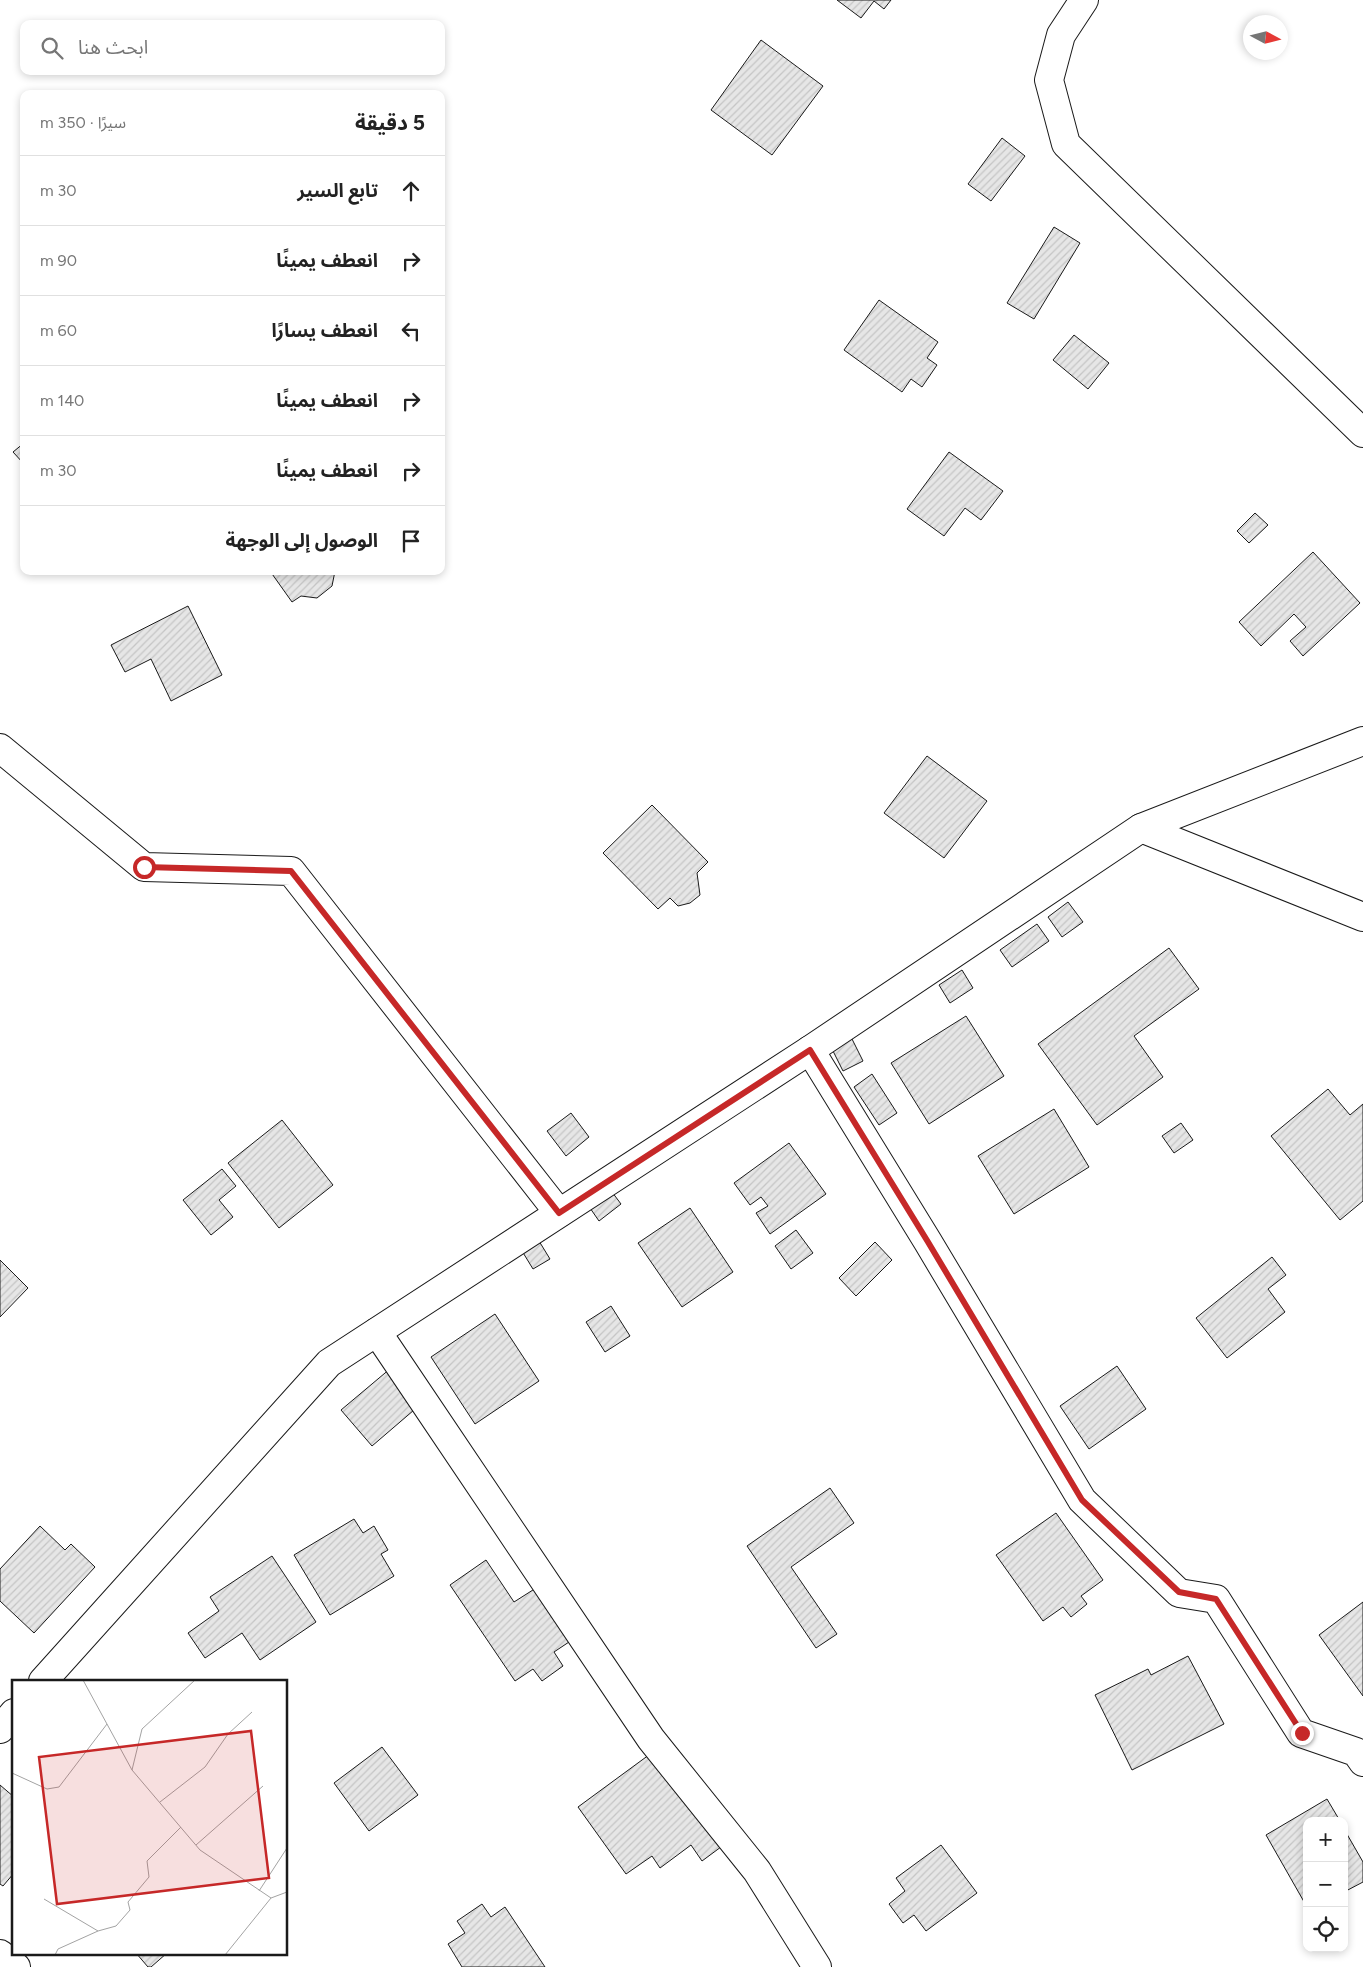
<!DOCTYPE html>
<html lang="ar">
<meta charset="utf-8">
<style>
:root{--surface:#fff;--page:#f6f6f6;--text:#222;--muted:#767676;--line:#e0e0e0}
body{margin:0;font-family:Figtree,"Noto Sans Arabic",sans-serif;background:var(--page);color:var(--text);direction:rtl}
.controls{position:absolute;right:15px;bottom:15px;display:grid;overflow:hidden;border-radius:10px;box-shadow:0 2px 8px #0003}
.controls button{width:45px;height:45px;display:grid;place-items:center;padding:0;border:0;border-bottom:1px solid var(--line);background:var(--surface);color:var(--text);font:25px sans-serif}
.compass{position:absolute;left:1243px;top:15px;width:45px;height:45px;border-radius:50%;background:var(--surface);box-shadow:0 2px 8px #0003;rotate:97deg}
.stop{position:absolute;width:15px;height:15px;margin:-11px;border:4px solid #c62828;border-radius:50%;background:#fff}
.stop.end{background:#c62828;border-color:#fff;box-shadow:0 1px 5px #0008}
.list{margin:0;padding:0;list-style:none}
h2{display:flex;justify-content:space-between;align-items:center;height:65px;margin:0;padding:0 20px;font-size:21px}
h2 small{font-size:16px;font-weight:400;color:var(--muted)}
.list li{display:grid;grid-template-columns:32px 1fr auto;gap:15px;align-items:center;box-sizing:border-box;height:70px;padding:0 20px;border-top:1px solid var(--line)}
.list b{display:block;font-size:19px;white-space:nowrap}
.list em{font-size:16px;font-style:normal;color:var(--muted)}
.icon{flex:none;width:28px;height:28px;fill:none;stroke:currentColor;stroke-width:2;stroke-linecap:round;stroke-linejoin:round}
.map{position:relative;flex:none;width:1363px;height:1967px;overflow:hidden;direction:ltr}
.search{position:absolute;background:var(--surface);box-shadow:0 2px 8px #0003;left:20px;top:20px;width:425px;height:55px;display:flex;align-items:center;gap:12px;box-sizing:border-box;padding:0 18px;border-radius:10px;color:var(--muted);font-size:19px}
.panel{position:absolute;background:var(--surface);box-shadow:0 2px 8px #0003;left:20px;top:90px;width:425px;height:485px;border-radius:10px;direction:rtl}
.map>svg:first-child{display:block}
.building{fill:url(#building-hatch);stroke:#1a1a1a}
.lines{fill:none;stroke-linecap:round;stroke-linejoin:round}
.minor-casing{stroke:#1a1a1a;stroke-width:30}
.minor{stroke:#fff;stroke-width:28}
.route{stroke:#c62828;stroke-width:6}
.inset-road{fill:none;stroke:#a3a3a3;stroke-width:1}
.view{fill:#c62828;fill-opacity:0.15;stroke:#c62828;stroke-width:2.5}
.inset-edge{fill:none;stroke:#1a1a1a;stroke-width:2.5}
</style>
<div class="map">
<svg width="1363" height="1967" viewBox="0 0 1363 1967">
<defs>
<pattern id="building-hatch" width="6" height="6" patternUnits="userSpaceOnUse" patternTransform="scale(1.25)"><rect width="6" height="6" fill="#e6e6e6"/><path d="M-1 1l2-2M0 6l6-6M5 7l2-2" fill="none" stroke="#c5c5c5"/></pattern>
</defs>
<rect width="100%" height="100%" fill="#fff"/>
<g class="building">
<polygon points="837,0 891,0 884,9 874,1 861,18"/>
<polygon points="761,40 823,86 772,155 711,110"/>
<polygon points="1002,138 1025,156 991,201 968,184"/>
<polygon points="1054,227 1080,243 1034,319 1007,303"/>
<polygon points="879,300 938,342 927,358 937,365 922,387 911,379 902,392 844,350"/>
<polygon points="1074,335 1109,363 1088,389 1053,360"/>
<polygon points="24,443 24,464 13,452"/>
<polygon points="949,452 1003,491 981,520 965,508 944,536 907,509"/>
<polygon points="1255,513 1268,525 1249,543 1237,531"/>
<polygon points="1313,552 1360,603 1303,656 1290,641 1306,627 1294,614 1261,646 1239,622"/>
<polygon points="270,571 335,571 332,586 317,598 301,596 292,602"/>
<polygon points="188,606 222,675 171,701 151,659 125,672 111,645"/>
<polygon points="927,756 987,801 944,858 884,813"/>
<polygon points="652,805 708,862 697,873 700,895 690,903 678,906 670,898 658,909 603,853"/>
<polygon points="1068,902 1083,922 1062,937 1048,917"/>
<polygon points="1037,924 1049,941 1012,967 1000,950"/>
<polygon points="1169,948 1199,989 1134,1036 1163,1077 1097,1125 1038,1044"/>
<polygon points="962,970 973,988 950,1003 939,985"/>
<polygon points="966,1016 1004,1076 929,1124 891,1063"/>
<polygon points="850,1035 863,1061 843,1071 830,1045"/>
<polygon points="872,1074 897,1113 879,1125 854,1087"/>
<polygon points="1328,1089 1350,1115 1363,1104 1363,1201 1340,1220 1271,1136"/>
<polygon points="1054,1109 1089,1167 1014,1214 978,1156"/>
<polygon points="571,1113 589,1137 566,1156 547,1131"/>
<polygon points="282,1120 333,1185 279,1228 228,1163"/>
<polygon points="1181,1123 1193,1140 1174,1153 1162,1136"/>
<polygon points="789,1143 826,1194 770,1234 756,1213 768,1206 761,1197 750,1205 734,1183"/>
<polygon points="222,1169 236,1186 219,1200 233,1217 211,1235 183,1200"/>
<polygon points="612,1192 621,1204 599,1221 590,1208"/>
<polygon points="690,1208 733,1272 682,1307 638,1243"/>
<polygon points="796,1230 813,1253 791,1269 775,1246"/>
<polygon points="539,1241 550,1259 533,1269 522,1251"/>
<polygon points="875,1242 892,1260 856,1296 839,1278"/>
<polygon points="1272,1257 1286,1275 1268,1289 1285,1312 1227,1358 1196,1318"/>
<polygon points="0,1260 28,1288 0,1317"/>
<polygon points="611,1306 630,1336 605,1352 586,1322"/>
<polygon points="495,1314 539,1381 475,1424 431,1357"/>
<polygon points="1117,1366 1146,1409 1089,1449 1060,1406"/>
<polygon points="391,1368 421,1404 372,1446 341,1410"/>
<polygon points="830,1488 854,1523 791,1567 837,1634 816,1648 747,1546"/>
<polygon points="1056,1513 1103,1580 1081,1596 1087,1604 1071,1617 1063,1607 1043,1621 996,1555"/>
<polygon points="354,1519 363,1533 374,1526 388,1550 381,1554 394,1576 330,1615 294,1555"/>
<polygon points="40,1526 65,1550 71,1544 95,1567 34,1633 0,1601 0,1569"/>
<polygon points="272,1556 316,1622 260,1660 242,1633 205,1658 188,1633 219,1611 210,1597"/>
<polygon points="486,1560 514,1602 536,1588 572,1640 554,1652 563,1666 542,1681 533,1669 515,1681 450,1585"/>
<polygon points="1363,1602 1363,1696 1319,1635"/>
<polygon points="1188,1656 1224,1724 1132,1770 1095,1695 1148,1669 1151,1675"/>
<polygon points="382,1747 418,1795 369,1831 334,1783"/>
<polygon points="657,1749 725,1844 702,1861 691,1845 660,1868 652,1856 626,1874 578,1807"/>
<polygon points="0,1785 14,1797 14,1873 3,1886 0,1884"/>
<polygon points="1327,1799 1340,1821 1307,1821 1307,1907 1266,1835"/>
<polygon points="1344,1829 1363,1862 1363,1882 1344,1892"/>
<polygon points="941,1845 977,1893 926,1931 914,1915 903,1923 889,1904 905,1891 896,1878"/>
<polygon points="482,1904 491,1917 505,1907 545,1967 462,1967 448,1944 465,1933 457,1921"/>
<polygon points="136,1953 167,1953 151,1967 148,1967"/>
</g>
<g class="lines">
<defs>
<g id="minor">
<polyline points="1084,0 1061,35 1049,80 1066,144 1363,433"/>
<polyline points="0,748 144,867 291,871 559,1213"/>
<polyline points="1141,828 1363,917"/>
<polyline points="810,1050 928,1242 1082,1500 1179,1593 1216,1599 1301,1733 1356,1752 1363,1762"/>
<polyline points="377,1332 651,1739 757,1871 817,1967"/>
<polyline points="43,1681 329,1363 810,1050 1141,828 1363,741"/>
<polyline points="0,1729 14,1713"/>
<polyline points="0,1954 16,1967"/>
</g>
</defs>
<use href="#minor" class="minor-casing"/>
<use href="#minor" class="minor"/>
</g>
<g class="lines">
<polyline class="route" points="144,867 291,871 559,1213 810,1050 928,1242 1082,1500 1179,1592 1216,1599 1302,1733"/>
</g>
<g transform="translate(12 1680)">
<rect width="275" height="275" fill="#fff"/>
<path class="inset-road" d="M71,0L120,90L188,170L259,218L275,212M120,90L130,49L183,0M0,93L35,109L47,107L95,44M148,122L193,87L216,54L240,32M184,165L251,106M247,211L275,168M32,219L86,251L104,246L118,230L116,222L137,197L135,181L169,147M43,275L46,269L86,251M213,275L259,218"/>
<path class="view" d="M239,51L257,198L45,224L27,77Z"/>
<rect width="275" height="275" class="inset-edge"/>
</g>
</svg>
<div class="controls">
<button>+</button>
<button>−</button>
<button><svg class="icon" aria-label="locate" viewBox="0 0 24 24"><circle cx="12" cy="12" r="6"/><path d="M12 2v4M12 18v4M2 12h4M18 12h4"/></svg></button>
</div>
<svg class="compass" viewBox="-18 -18 36 36"><path d="M0-13l5 13h-10z" fill="#e53935"/><path d="M0 13l5-13h-10z" fill="#767676"/></svg>
<div class="stop" style="left:144px;top:867px"></div>
<div class="stop end" style="left:1302px;top:1733px"></div>
<div class="search"><svg class="icon" aria-label="search" viewBox="0 0 24 24"><circle cx="10" cy="10" r="6"/><path d="M15 15l6 6"/></svg>ابحث هنا</div>
<section class="panel">
<h2>5 دقيقة<small>سيرًا · 350 m</small></h2>
<ul class="list">
<li><svg class="icon" aria-label="ahead" viewBox="0 0 24 24"><path d="M12 20V5M6 11l6-6 6 6"/></svg><div><b>تابع السير</b></div><em>30 m</em></li>
<li><svg class="icon" aria-label="right" viewBox="0 0 24 24"><path d="M7 20v-9h11M14 6l5 5-5 5"/></svg><div><b>انعطف يمينًا</b></div><em>90 m</em></li>
<li><svg class="icon" aria-label="left" viewBox="0 0 24 24"><path d="M17 20v-9H6M10 6l-5 5 5 5"/></svg><div><b>انعطف يسارًا</b></div><em>60 m</em></li>
<li><svg class="icon" aria-label="right" viewBox="0 0 24 24"><path d="M7 20v-9h11M14 6l5 5-5 5"/></svg><div><b>انعطف يمينًا</b></div><em>140 m</em></li>
<li><svg class="icon" aria-label="right" viewBox="0 0 24 24"><path d="M7 20v-9h11M14 6l5 5-5 5"/></svg><div><b>انعطف يمينًا</b></div><em>30 m</em></li>
<li><svg class="icon" aria-label="arrive" viewBox="0 0 24 24"><path d="M6 21V4h12l-3 4 3 4H6"/></svg><div><b>الوصول إلى الوجهة</b></div></li>
</ul>
</section>
</div>
